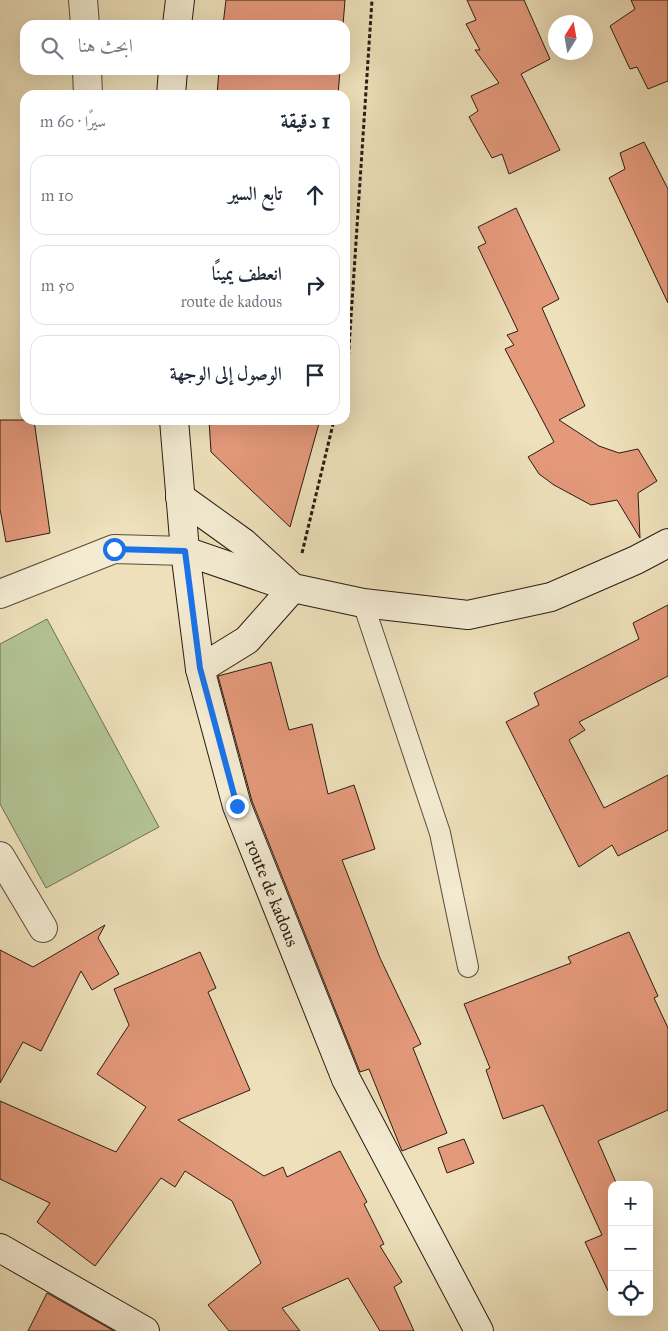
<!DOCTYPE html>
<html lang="ar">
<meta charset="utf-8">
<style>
:root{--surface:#fff;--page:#f6f6f7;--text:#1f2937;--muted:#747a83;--line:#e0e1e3}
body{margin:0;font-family:"IM FELL Great Primer",Amiri,serif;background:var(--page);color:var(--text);direction:rtl}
.controls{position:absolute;right:15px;bottom:15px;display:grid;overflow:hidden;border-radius:10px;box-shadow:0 5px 20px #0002}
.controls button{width:45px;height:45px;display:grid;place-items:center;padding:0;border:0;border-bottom:1px solid var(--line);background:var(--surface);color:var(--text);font:25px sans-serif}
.compass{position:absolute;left:548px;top:15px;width:45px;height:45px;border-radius:50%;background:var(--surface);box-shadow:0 5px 20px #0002;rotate:11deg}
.stop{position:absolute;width:15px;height:15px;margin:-11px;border:4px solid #1a73e8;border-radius:50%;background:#fff}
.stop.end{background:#1a73e8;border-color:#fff;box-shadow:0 1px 5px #0008}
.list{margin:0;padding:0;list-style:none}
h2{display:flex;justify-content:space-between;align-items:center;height:65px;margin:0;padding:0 20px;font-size:21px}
h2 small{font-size:16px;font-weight:400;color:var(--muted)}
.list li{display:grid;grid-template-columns:32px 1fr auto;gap:15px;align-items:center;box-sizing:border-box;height:80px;margin:0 10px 10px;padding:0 10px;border:1px solid var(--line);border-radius:15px}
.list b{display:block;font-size:19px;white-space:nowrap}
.list p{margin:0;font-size:16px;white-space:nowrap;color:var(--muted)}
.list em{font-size:16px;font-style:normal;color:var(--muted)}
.icon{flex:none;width:28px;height:28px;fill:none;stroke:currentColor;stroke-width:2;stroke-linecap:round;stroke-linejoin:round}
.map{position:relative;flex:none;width:668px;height:1331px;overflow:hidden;direction:ltr}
.search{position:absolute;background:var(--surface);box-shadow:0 5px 20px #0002;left:20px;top:20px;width:330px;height:55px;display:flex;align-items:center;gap:12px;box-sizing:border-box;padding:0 18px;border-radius:15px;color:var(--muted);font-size:19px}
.panel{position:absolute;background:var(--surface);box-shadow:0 5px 20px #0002;left:20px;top:90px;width:330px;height:335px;border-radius:15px;direction:rtl}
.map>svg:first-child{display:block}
.green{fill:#b3c394;stroke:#6f7054}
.building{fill:#e4997b;stroke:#2b1c13}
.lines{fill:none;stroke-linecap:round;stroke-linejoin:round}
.lane-casing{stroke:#5c4d3d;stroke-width:22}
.street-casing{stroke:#5c4d3d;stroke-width:30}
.secondary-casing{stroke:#2b1c13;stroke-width:30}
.path{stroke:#2b1c13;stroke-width:3;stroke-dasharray:4 2.5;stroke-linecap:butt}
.lane{stroke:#f3ebd2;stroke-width:20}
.street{stroke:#f3ebd2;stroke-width:28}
.secondary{stroke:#f3ebd2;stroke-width:28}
.route{stroke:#1a73e8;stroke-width:6}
.labels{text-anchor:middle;stroke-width:4.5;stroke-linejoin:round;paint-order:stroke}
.street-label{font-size:18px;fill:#2b1c13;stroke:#f3ebd2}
</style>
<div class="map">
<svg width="668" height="1331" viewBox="0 0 668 1331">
<rect width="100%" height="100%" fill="#ede0ba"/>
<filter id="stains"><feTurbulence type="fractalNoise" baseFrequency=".004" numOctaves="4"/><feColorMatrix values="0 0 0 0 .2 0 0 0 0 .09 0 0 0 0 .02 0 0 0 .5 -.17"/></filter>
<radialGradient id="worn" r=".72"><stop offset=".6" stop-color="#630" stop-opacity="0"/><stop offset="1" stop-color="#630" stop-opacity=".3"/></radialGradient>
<polygon class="green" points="47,619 159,827 46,888 0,804 0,644"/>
<g class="building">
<polygon points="226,0 345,0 343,25 223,25"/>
<polygon points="467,0 524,0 550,59 521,74 560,150 509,174 502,154 492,158 469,117 478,111 471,96 499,83 475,50 480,50 466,24 476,20"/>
<polygon points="631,0 668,0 668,81 648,89 637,67 630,69 610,26 635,9"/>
<polygon points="219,70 340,70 338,95 217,95"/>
<polygon points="644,142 668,189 668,303 609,178 625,169 620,153"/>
<polygon points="516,208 559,299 542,308 585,406 559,420 599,446 619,453 638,449 657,481 638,493 640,538 617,500 591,505 554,485 539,474 528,457 554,442 505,349 514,345 507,335 518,331 478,247 486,243 478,227"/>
<polygon points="0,420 34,420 50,533 6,542 0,509"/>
<polygon points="209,420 320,420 290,527 211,452"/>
<polygon points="668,605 668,676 579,722 585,730 569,740 604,808 668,775 668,830 618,856 612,845 579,867 506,722 539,705 534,693 639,639 633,623"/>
<polygon points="271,662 289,730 312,724 328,794 354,785 375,849 342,860 380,958 421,1044 413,1048 447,1133 402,1151 369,1069 360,1072 252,801 218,676"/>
<polygon points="105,925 98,938 119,974 92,990 81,971 41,1051 23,1042 0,1083 0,950 33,967"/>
<polygon points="629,932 658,996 654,998 668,1028 668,1110 598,1141 617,1185 612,1185 612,1289 608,1291 585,1242 602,1235 543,1105 503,1119 486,1070 490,1068 464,1004 571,963 568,957"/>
<polygon points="200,952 216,988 208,992 250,1090 178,1120 264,1176 283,1167 287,1177 340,1151 367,1202 364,1204 384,1244 380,1246 402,1282 394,1287 414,1331 380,1331 348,1278 282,1308 300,1331 229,1331 208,1305 261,1263 232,1201 185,1171 175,1187 161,1178 95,1266 37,1222 50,1203 0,1179 0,1101 116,1152 146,1107 97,1074 129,1025 114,989"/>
<polygon points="464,1139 474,1163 447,1173 438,1148"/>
<polygon points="47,1293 114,1331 28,1331"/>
</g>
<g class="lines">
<defs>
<polyline id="lane" points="363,603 440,833 468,967"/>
<g id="street">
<polyline points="83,0 85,25"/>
<polyline points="87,70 88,95"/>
<polyline points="0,594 114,549 185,551"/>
<polyline points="0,856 43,928"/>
</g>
<g id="secondary">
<polyline points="177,25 180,0"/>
<polyline points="171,95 173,70"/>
<polyline points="174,420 185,551 200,669 237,806 346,1079 479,1331"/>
<polyline points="180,497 244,543 293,588 247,640 200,669"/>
<polyline points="185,551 293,588 363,603 468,615 551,597 636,560 668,543"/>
<polyline points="0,1248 145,1331"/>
</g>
</defs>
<use href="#lane" class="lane-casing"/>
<use href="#street" class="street-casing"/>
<use href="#secondary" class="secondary-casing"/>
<g class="path">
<polyline points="345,375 348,363 372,0"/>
<polyline points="302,553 334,420"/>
</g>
<use href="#lane" class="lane"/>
<use href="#street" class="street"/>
<use href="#secondary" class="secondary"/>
</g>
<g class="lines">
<polyline class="route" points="114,549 185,551 200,668 237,806"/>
</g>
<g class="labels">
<g class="street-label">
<text transform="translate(272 893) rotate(68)" y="6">route de kadous</text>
</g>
</g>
<rect width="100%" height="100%" filter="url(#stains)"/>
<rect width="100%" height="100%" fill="url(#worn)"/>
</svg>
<div class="controls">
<button>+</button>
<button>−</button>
<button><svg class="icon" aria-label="locate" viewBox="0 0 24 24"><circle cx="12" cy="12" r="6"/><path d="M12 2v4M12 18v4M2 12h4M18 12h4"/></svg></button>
</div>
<svg class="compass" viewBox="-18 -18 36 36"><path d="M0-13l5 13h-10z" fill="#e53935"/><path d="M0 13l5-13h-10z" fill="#747a83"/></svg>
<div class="stop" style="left:114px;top:549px"></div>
<div class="stop end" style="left:237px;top:806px"></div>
<div class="search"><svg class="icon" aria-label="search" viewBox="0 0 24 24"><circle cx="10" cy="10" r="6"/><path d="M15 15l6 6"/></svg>ابحث هنا</div>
<section class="panel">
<h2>1 دقيقة<small>سيرًا · 60 m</small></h2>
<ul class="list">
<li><svg class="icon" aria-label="ahead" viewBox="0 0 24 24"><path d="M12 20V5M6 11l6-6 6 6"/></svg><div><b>تابع السير</b></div><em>10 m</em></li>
<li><svg class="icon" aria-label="right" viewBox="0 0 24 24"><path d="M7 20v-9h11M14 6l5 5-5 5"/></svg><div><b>انعطف يمينًا</b><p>route de kadous</p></div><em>50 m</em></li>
<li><svg class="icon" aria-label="arrive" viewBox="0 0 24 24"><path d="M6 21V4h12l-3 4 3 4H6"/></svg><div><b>الوصول إلى الوجهة</b></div></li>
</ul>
</section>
</div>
